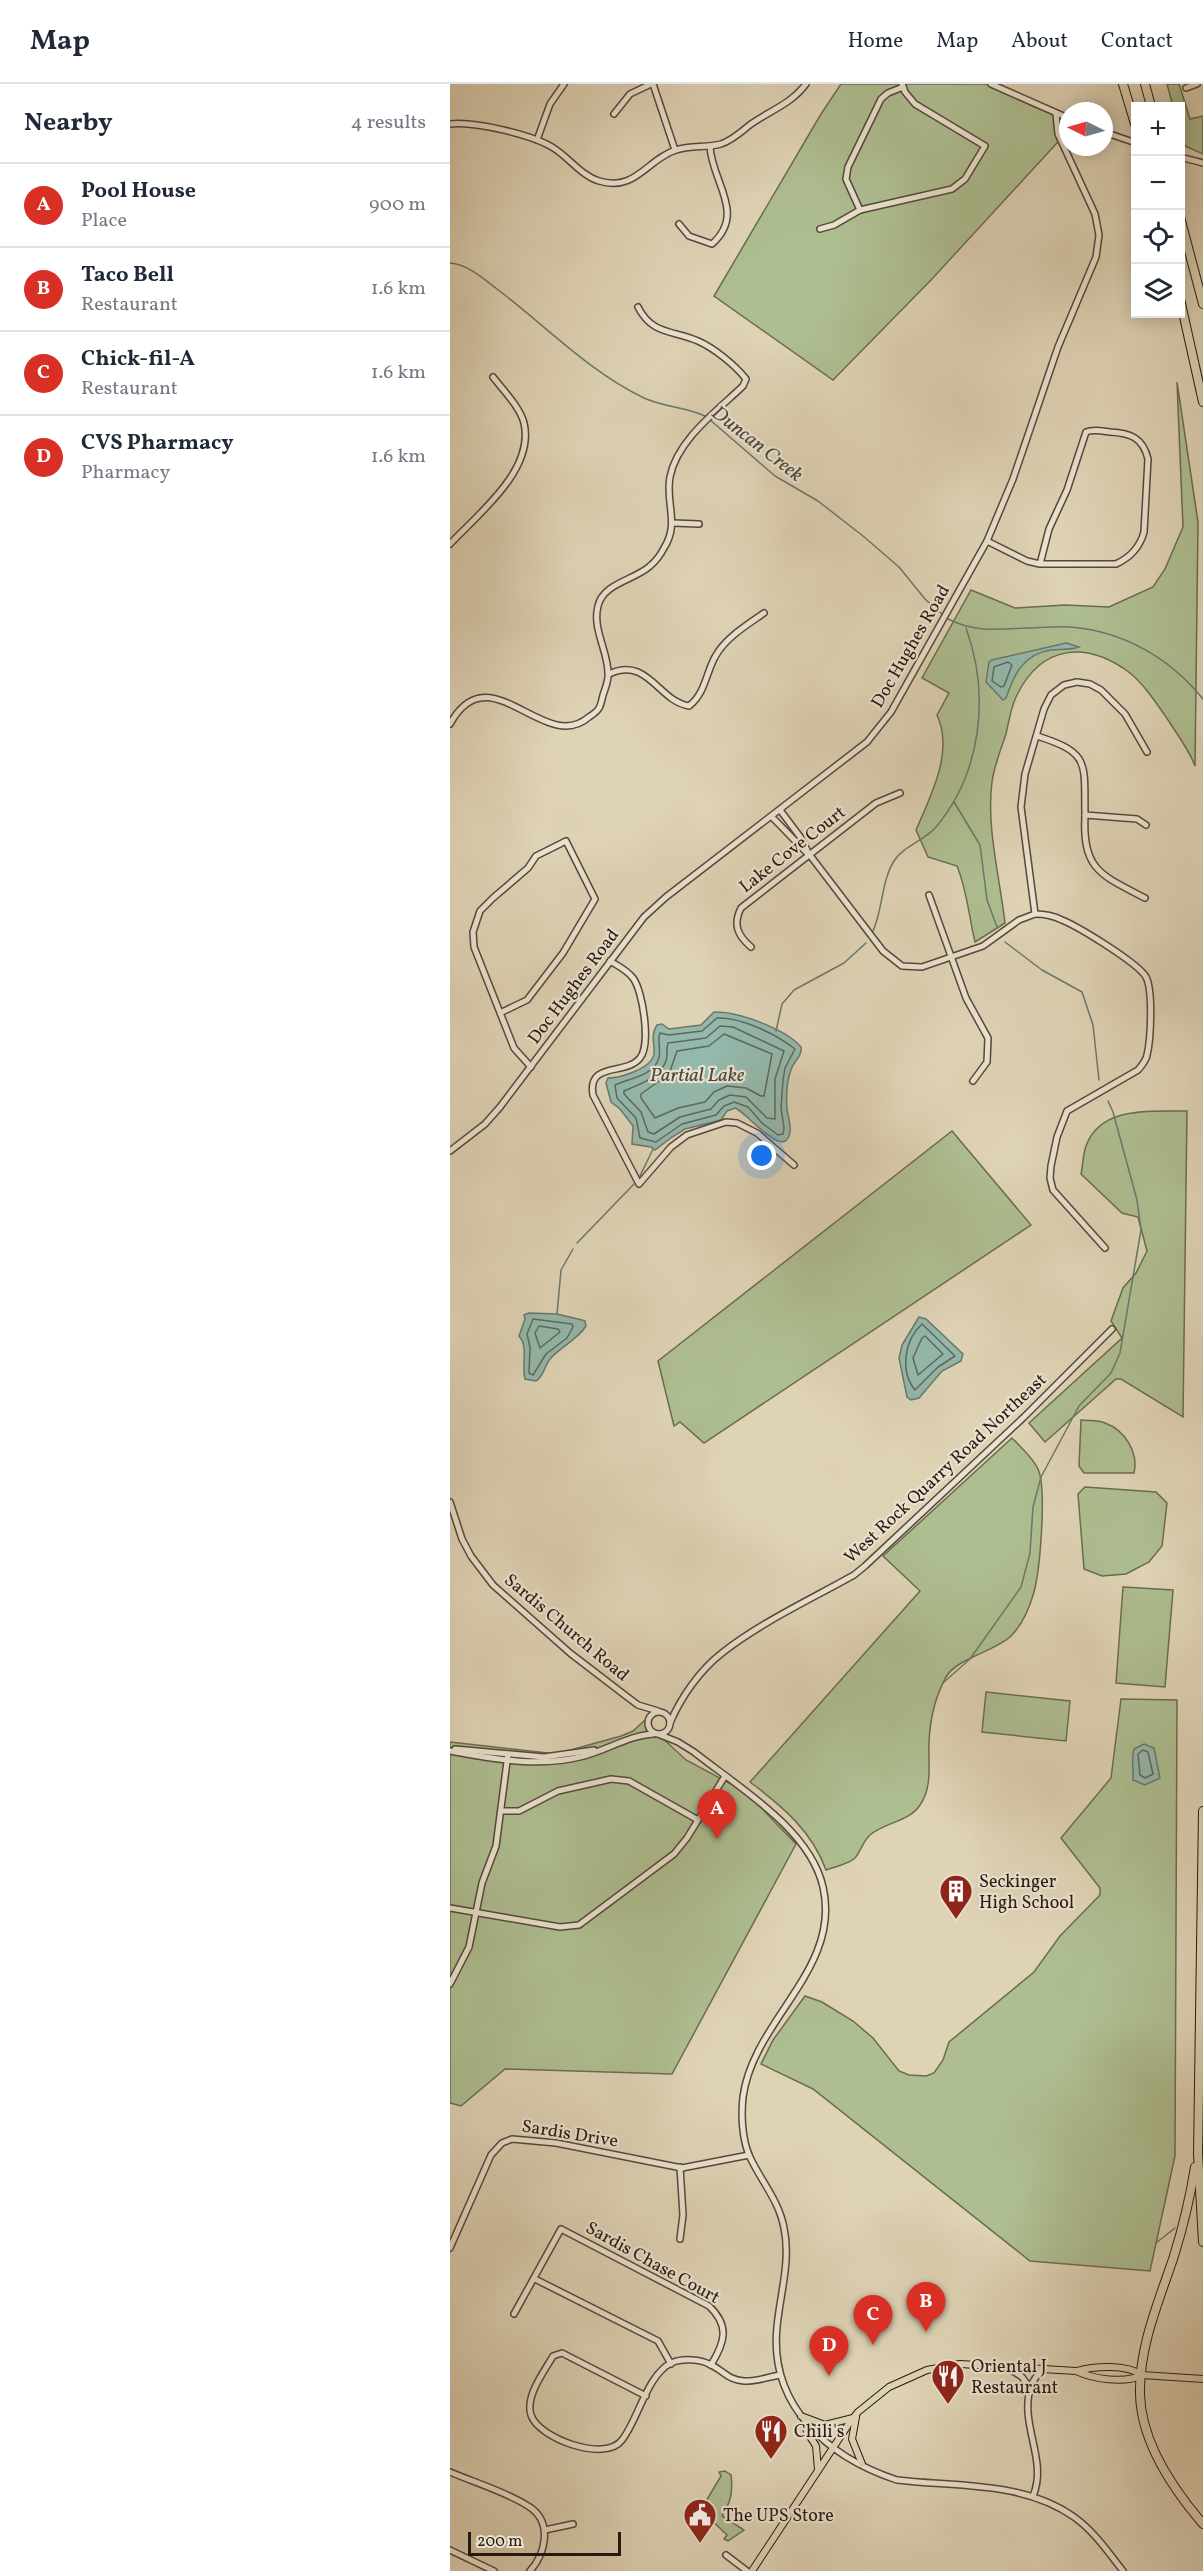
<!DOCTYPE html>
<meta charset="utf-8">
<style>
:root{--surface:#fff;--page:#f6f6f7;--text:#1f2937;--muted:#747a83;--line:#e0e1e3;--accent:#d93025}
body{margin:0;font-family:Vollkorn,serif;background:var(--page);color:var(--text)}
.controls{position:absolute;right:18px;top:18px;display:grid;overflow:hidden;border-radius:0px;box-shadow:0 3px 15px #0003}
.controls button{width:54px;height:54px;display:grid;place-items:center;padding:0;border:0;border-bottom:2px solid var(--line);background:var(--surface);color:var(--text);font:30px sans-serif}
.compass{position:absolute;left:609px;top:18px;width:54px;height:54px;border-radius:50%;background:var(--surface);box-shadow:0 3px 15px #0003;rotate:275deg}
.scale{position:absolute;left:18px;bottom:15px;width:153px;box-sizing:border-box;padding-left:6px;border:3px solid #261910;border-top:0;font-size:16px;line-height:21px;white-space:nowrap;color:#261910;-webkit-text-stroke:4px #eae2d0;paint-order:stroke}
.you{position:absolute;left:312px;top:1072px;width:21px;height:21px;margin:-15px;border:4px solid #fff;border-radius:50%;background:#1a73e8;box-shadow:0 0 0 9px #1a73e833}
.badge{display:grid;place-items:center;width:39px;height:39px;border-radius:50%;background:var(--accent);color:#fff;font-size:20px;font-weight:700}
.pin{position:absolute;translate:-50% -50px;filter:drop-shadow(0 2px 3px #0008)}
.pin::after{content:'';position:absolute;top:32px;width:21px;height:18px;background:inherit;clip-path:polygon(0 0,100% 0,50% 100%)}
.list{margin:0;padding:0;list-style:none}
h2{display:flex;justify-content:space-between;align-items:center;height:78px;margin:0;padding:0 24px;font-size:26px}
h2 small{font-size:20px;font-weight:400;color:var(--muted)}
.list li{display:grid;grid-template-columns:39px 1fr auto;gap:18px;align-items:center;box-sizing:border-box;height:84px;padding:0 24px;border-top:2px solid var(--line)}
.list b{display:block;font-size:22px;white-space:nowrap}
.list p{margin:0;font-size:20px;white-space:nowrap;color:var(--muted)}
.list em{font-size:20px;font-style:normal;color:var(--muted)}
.icon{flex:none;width:33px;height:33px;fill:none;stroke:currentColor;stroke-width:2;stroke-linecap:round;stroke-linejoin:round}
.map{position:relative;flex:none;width:753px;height:2487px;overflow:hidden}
header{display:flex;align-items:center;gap:36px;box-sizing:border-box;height:84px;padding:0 30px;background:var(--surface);border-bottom:2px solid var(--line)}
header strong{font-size:28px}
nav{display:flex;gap:33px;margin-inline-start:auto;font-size:21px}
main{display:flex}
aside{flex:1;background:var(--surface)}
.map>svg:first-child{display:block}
.green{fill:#aebe91;stroke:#6a6c50;stroke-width:1.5}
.water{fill:#94b8ab;stroke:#68786d;stroke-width:1.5}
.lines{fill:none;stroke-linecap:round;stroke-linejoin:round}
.shore{stroke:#5d685e;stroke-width:1.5}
.stream{stroke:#68786d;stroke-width:1.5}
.minor-casing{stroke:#54483a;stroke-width:8}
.major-casing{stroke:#261910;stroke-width:8}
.highway-casing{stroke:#261910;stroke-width:10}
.minor{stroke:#eae2d0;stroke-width:5}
.major{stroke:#dfd3b6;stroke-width:6}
.highway{stroke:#dfd3b6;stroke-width:8}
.labels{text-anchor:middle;stroke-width:4.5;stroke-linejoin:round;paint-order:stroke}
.street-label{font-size:18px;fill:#261910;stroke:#eae2d0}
.poi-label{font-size:18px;fill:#261910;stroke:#eae2d0;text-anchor:start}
.water-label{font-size:20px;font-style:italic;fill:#47493e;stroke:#eae2d0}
</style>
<header>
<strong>Map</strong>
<nav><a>Home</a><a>Map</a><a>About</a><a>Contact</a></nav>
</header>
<main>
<aside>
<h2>Nearby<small>4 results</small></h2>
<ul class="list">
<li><span class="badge">A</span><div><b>Pool House</b><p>Place</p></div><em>900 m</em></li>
<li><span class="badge">B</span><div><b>Taco Bell</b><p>Restaurant</p></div><em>1.6 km</em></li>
<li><span class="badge">C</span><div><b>Chick-fil-A</b><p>Restaurant</p></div><em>1.6 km</em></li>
<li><span class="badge">D</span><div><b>CVS Pharmacy</b><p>Pharmacy</p></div><em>1.6 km</em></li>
</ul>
</aside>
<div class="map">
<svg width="753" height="2487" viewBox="0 0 753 2487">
<rect width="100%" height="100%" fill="#dfd3b6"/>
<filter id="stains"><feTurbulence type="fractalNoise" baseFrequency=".00333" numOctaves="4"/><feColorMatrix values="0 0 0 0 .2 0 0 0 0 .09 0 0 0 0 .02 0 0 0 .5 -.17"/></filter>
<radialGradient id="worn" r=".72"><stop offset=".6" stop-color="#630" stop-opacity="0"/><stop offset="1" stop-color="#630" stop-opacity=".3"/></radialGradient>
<g class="green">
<polygon points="391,0 545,0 618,32 618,47 481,196 383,296 264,212 371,30"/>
<polygon points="717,0 729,0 740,35 753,32 753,70 735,62 731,48 730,22 723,22"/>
<path d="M727,298L748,438L745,682C739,666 729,653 720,639C709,623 695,601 680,589C637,557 592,560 567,611C561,622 559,637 556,650C551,665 544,682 542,698C536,742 550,795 555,839L525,858C519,833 517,806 507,782L478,773L466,746C481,711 504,668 487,631L499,609L472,594L521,506L565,524L615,521L659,523L703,503L715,485L733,443Z"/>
<path d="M737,1027L733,1333L671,1295H666L595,1358L579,1339L672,1254L661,1237L673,1204L686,1189L697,1167L688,1133L672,1129L631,1090C633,1081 633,1070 636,1062C651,1021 702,1028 737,1027Z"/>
<polygon points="502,1047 581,1141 254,1359 230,1338 224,1342 208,1277"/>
<path d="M631,1336C639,1337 648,1336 655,1339C675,1346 689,1369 684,1389H634L629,1382Z"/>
<path d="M562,1354C571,1363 583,1374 588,1385C597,1405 590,1485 584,1508C580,1522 572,1541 561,1552C544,1568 507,1574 496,1593C485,1613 480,1636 479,1658C478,1678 483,1703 470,1721C459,1738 435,1738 420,1751C413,1757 411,1767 405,1774C399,1780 384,1783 376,1786C362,1747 332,1722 300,1698L470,1507L433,1472Z"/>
<polygon points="635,1403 706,1408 717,1419 712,1462 699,1478 676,1490 652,1492 634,1485 628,1410"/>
<polygon points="673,1503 723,1506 715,1603 666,1599"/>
<polygon points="536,1608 620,1617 616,1657 532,1648"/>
<polygon points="671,1615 727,1616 725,2072 700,2187 580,2177 363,2005 311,1980 323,1956 355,1912 372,1918 403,1937 423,1954 449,1987 459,1991 476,1992 484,1989 493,1976 499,1958 584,1888 610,1852 650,1811 650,1804 611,1754 661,1694"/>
<polygon points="194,1637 236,1676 296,1708 346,1760 222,1990 55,1985 11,2022 0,2019 0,1658 106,1670 171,1652 183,1647"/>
<path d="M275,2387L281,2391C283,2407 281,2418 272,2432L294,2446L278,2457L274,2455L277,2451L252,2427H246L248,2422L252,2424L271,2392L269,2388Z"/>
</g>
<g class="water">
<path d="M616,559L629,563C621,566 610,565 601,566C573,570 564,591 556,614L553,616L536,598L539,578L542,576Z"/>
<path d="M264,928C287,927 336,945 351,963C352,972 346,975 342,983C337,995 336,1012 337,1025C338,1032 341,1040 340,1048C335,1079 296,1027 285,1024L277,1027L271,1036L235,1045L222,1053L205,1066L201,1063L182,1060L183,1042L170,1025L161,1018L156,999L158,994C171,994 202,984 204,970C205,959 200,952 207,941L212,940L219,945L251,941Z"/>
<path d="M79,1229L107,1230L132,1236L135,1237L136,1242C128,1255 112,1262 101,1274C94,1281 95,1291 86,1297L75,1295C71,1281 79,1263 69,1252L75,1235L74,1231Z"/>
<polygon points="469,1233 476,1235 513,1270 511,1277 492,1287 469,1314 461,1316 457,1313 449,1274 452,1261"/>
<path d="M694,1660L704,1664L710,1694L695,1701L683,1696C684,1687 681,1673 684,1665Z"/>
</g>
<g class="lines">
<g class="shore">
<polygon points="558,578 562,581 554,602 551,603 542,597 544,583"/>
<path d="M267,934C291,933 326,950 345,965L335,984L333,996L331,1024L334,1044L333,1050L328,1051L312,1039L298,1023L284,1018L274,1022L266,1031L232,1040L206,1058L190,1054L186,1034L167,1014L165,1001C178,995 206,991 209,973C211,964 207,957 210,949L219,951L252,947Z"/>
<path d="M270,942L283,943L334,967L325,995V1035L317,1034L296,1013L280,1011L269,1016L261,1025L230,1033L204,1050L198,1048L191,1028L174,1010V1007C188,1001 210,994 216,977C218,971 216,965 218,959L256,954Z"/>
<polygon points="274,950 322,970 314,1012 311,1012 296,1004 277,1002 264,1008 255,1018 228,1024 205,1034 191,1014 191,1010 219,990 227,967 259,962"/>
<polygon points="83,1235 122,1240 123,1243 117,1254 96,1270 83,1291 79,1289 80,1263 77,1250"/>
<path d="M472,1240L505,1272L488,1283L465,1306C450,1288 454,1256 472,1240Z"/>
<polygon points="89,1242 108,1245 110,1248 90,1264 85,1249"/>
<polygon points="475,1252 493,1270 468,1291 463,1274 472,1254"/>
<polygon points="693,1666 698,1668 703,1690 695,1694 690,1691 688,1670"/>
</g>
<g class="stream">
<path d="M0,179C17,180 34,195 47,205C96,242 138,287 194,314C213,323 236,323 255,332"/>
<polyline points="259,335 325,392 368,417 413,452 449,483 475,515 492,530"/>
<path d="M498,535C526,549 548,545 578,544C592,544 606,542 620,543C673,547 720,574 753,615"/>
<polyline points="504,718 530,761 537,816 547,843"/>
<path d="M423,847C433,825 431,798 444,777C453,762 474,757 486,743C532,688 540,610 516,544"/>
<polyline points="555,858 592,886 632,908 643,941 649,996"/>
<polyline points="326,947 332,920 344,906 394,879 416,859"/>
<polyline points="190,1092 203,1065"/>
<polyline points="127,1159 184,1100"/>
<polyline points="107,1230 111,1186 123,1165"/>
<polyline points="494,1598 520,1575 571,1503 580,1469 583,1423 591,1393 629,1322 661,1289 670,1269 691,1146 687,1116 663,1028 658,1017"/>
<polyline points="706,2159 725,2144"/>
</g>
<defs>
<g id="minor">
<polyline points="203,0 225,66"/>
<polyline points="541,0 618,34"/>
<polyline points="736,4 747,0"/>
<polyline points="164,30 180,10 201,0"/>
<path d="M0,40C24,37 85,51 105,65C120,75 132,92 149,97C186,108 197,75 226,66C241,61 256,64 271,60C283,56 292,47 301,40C321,26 341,20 356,0"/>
<polyline points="654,48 686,59"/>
<polyline points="87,56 100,20 114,0"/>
<polyline points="730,73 753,79"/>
<polyline points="410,126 396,95 398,83 431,15 438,9 453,3"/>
<path d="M229,140L239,152L262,160C297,129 261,97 260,62"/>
<polyline points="370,145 384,141 410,126 502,105 515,95 535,62 465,20 455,8 452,0"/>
<polyline points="223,439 249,440"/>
<path d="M537,457L577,477L590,480H666C679,474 690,463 694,448L698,375C693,354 681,349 660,348C652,347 644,345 636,348L617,406L599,445L590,480"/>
<path d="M0,460C28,430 85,386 74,339C70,323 53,306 43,293"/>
<path d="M159,590C198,572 208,617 239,622C255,610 256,589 265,573C275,554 297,541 314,529"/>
<path d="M0,640C40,567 94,672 139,633C142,631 147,628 149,624C151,621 152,615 153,611C155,605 159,596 158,589C158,567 142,545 148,522C153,499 185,496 200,482C206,477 211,470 214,464C230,439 215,419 220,393C227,356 267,327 293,302L296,295C285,281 264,264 248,257C223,246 202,251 188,223"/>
<path d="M587,652C641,669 634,679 635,731L687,735L696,741"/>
<polyline points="330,726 351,754 359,770 433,867 452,882 472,883 533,862 569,836 585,830 571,723 575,690 594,625 601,611 614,601 627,598 640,600 651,606 675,630 697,668"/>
<path d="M635,731C632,786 651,791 695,814"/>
<polyline points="322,733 357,769"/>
<polyline points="479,811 516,914 538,954 537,978 523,997"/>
<path d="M585,830C594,830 604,832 612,836C629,843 688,879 696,893C703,906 701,955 697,971C696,977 692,981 688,986L617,1027L607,1053L601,1082L600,1094L603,1106L655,1164"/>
<path d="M301,863C287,851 283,840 291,824L426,719L450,709"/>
<path d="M160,877C168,882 177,886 183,894C193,907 201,961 190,974C176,992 137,977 143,1011L189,1100L221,1063L237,1051L276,1038L287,1039L307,1049L344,1081"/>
<polyline points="50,929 77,916 113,869 145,815 116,757 86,772 78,784 43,814 30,827 23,848 24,863 64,964 81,983"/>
<polyline points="0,1067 35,1040 50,1023 194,833 216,813 417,658 441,628 537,457 563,395 608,263 646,173 649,151 645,130 608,50 606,30"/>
<polyline points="0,1418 12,1455 21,1472 43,1501 120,1569 176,1612 188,1621 208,1627"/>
<circle cx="209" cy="1639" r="11"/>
<path d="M220,1639C231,1613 250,1586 272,1569C308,1540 363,1514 404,1491L415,1482L574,1333L662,1245"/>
<path d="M208,1650L228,1658L244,1668C288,1703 360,1745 373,1803C392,1885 303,1936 293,2013C291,2031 292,2054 299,2071C310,2096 329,2116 334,2144C341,2177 330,2210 327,2243C319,2321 377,2373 447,2396C505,2403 574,2397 624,2433C644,2447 658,2468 673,2487"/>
<polyline points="5,1665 94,1673 144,1666"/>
<path d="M0,1667C44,1675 90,1684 134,1672C157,1666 180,1651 204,1650"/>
<polyline points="51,1727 69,1727 108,1707 161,1695 179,1697 248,1736"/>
<polyline points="0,1824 110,1843 129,1841 224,1770 237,1754 275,1692"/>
<polyline points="0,1900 19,1863 32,1799 46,1762 58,1670"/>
<polyline points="230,2083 233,2131 230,2155"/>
<polyline points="0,2164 41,2071 52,2059 62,2055 106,2059 232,2084 299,2071"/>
<polyline points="85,2195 208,2257 221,2280"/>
<path d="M64,2230L111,2145L259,2222C280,2242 275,2258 261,2281"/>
<polyline points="557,2283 572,2293 580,2304"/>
<path d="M196,2312L112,2269L103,2272C94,2288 75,2312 81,2331C88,2354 155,2379 172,2356C188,2336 197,2291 221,2279C232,2274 251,2275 261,2281C274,2287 278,2296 294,2297C305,2298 318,2293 330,2291"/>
<path d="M0,2388C23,2398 57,2408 78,2422C103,2437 96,2469 80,2487"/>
<path d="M583,2412C598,2377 570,2342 580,2305C581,2298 588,2291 592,2285"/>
<polyline points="95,2446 123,2440"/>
<polyline points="0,2466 44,2487"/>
<polyline points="276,2471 297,2487"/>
</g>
<g id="major">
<path d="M627,2287C645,2282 676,2280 692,2291L753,2295"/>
<polyline points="351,2332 375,2341 403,2334"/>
<polyline points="406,2333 402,2355 412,2380"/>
<polyline points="355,2339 357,2348 366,2362 368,2386"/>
<path d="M302,2487L398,2341L408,2328L439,2303L477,2286L510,2280L626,2287C643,2295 675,2300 692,2291"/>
</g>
<g id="highway">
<polyline points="673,0 686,43"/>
<polyline points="695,0 701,22"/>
<polyline points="730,133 753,220"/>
<polyline points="730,215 753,318"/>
<polyline points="753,1727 748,2070 753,2158"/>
<path d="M745,2083C740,2114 733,2143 724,2172C709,2217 689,2262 690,2310C691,2358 723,2405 753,2440"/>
</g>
</defs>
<use href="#minor" class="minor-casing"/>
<use href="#major" class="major-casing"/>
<use href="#highway" class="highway-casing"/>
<use href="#minor" class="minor"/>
<use href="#major" class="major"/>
<use href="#highway" class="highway"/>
</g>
<defs>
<symbol id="building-pin" viewBox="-11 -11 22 30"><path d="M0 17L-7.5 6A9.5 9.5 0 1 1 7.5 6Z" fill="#8f2418" stroke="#eae2d0"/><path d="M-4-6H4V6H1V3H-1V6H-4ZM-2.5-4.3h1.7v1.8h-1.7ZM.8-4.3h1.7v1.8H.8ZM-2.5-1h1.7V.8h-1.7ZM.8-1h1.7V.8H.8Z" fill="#fff"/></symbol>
<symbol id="restaurant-pin" viewBox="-11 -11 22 30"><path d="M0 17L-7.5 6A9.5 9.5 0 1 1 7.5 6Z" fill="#8f2418" stroke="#eae2d0"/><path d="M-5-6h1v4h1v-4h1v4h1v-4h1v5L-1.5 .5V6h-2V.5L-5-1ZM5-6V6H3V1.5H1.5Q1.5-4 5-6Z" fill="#fff"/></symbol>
<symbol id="civic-pin" viewBox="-11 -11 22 30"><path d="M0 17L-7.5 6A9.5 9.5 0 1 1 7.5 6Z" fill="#8f2418" stroke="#eae2d0"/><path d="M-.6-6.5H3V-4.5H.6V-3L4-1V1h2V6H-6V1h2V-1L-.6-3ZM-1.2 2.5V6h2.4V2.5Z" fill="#fff"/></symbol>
</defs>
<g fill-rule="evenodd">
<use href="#building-pin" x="487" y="1788" width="38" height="52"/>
<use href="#restaurant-pin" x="479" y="2273" width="38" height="52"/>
<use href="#restaurant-pin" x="302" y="2328" width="38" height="52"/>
<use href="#civic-pin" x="231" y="2412" width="38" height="52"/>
</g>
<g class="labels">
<g class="street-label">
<text transform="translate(460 562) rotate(-60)" y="6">Doc Hughes Road</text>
<text transform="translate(342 765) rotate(-38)" y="6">Lake Cove Court</text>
<text transform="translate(123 902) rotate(-53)" y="6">Doc Hughes Road</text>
<text transform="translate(495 1384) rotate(-43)" y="6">West Rock Quarry Road Northeast</text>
<text transform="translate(117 1543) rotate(40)" y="6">Sardis Church Road</text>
<text transform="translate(120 2049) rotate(9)" y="6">Sardis Drive</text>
<text transform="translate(203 2178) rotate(29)" y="6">Sardis Chase Court</text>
</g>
<g class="poi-label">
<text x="529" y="1803">Seckinger<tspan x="529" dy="21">High School</tspan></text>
<text x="521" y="2288">Oriental J<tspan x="521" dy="21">Restaurant</tspan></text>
<text x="344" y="2353">Chili's</text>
<text x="273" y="2437">The UPS Store</text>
</g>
<g class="water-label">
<text transform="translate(308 359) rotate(38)" y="7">Duncan Creek</text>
<text x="247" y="997">Partial Lake</text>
</g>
</g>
<rect width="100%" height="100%" filter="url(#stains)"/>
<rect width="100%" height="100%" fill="url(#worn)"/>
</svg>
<div class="controls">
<button>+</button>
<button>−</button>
<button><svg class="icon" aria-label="locate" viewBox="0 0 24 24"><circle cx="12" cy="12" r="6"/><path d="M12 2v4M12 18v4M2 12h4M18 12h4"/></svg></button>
<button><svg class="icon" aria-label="layers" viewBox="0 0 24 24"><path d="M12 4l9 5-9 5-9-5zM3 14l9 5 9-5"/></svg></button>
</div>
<svg class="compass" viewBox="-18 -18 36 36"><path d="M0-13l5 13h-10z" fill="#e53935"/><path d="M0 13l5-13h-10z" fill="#747a83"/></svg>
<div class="scale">200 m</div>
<div class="you"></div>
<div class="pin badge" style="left:267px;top:1755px">A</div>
<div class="pin badge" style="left:476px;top:2248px">B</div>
<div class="pin badge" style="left:423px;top:2261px">C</div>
<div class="pin badge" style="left:379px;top:2292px">D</div>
</div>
</main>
